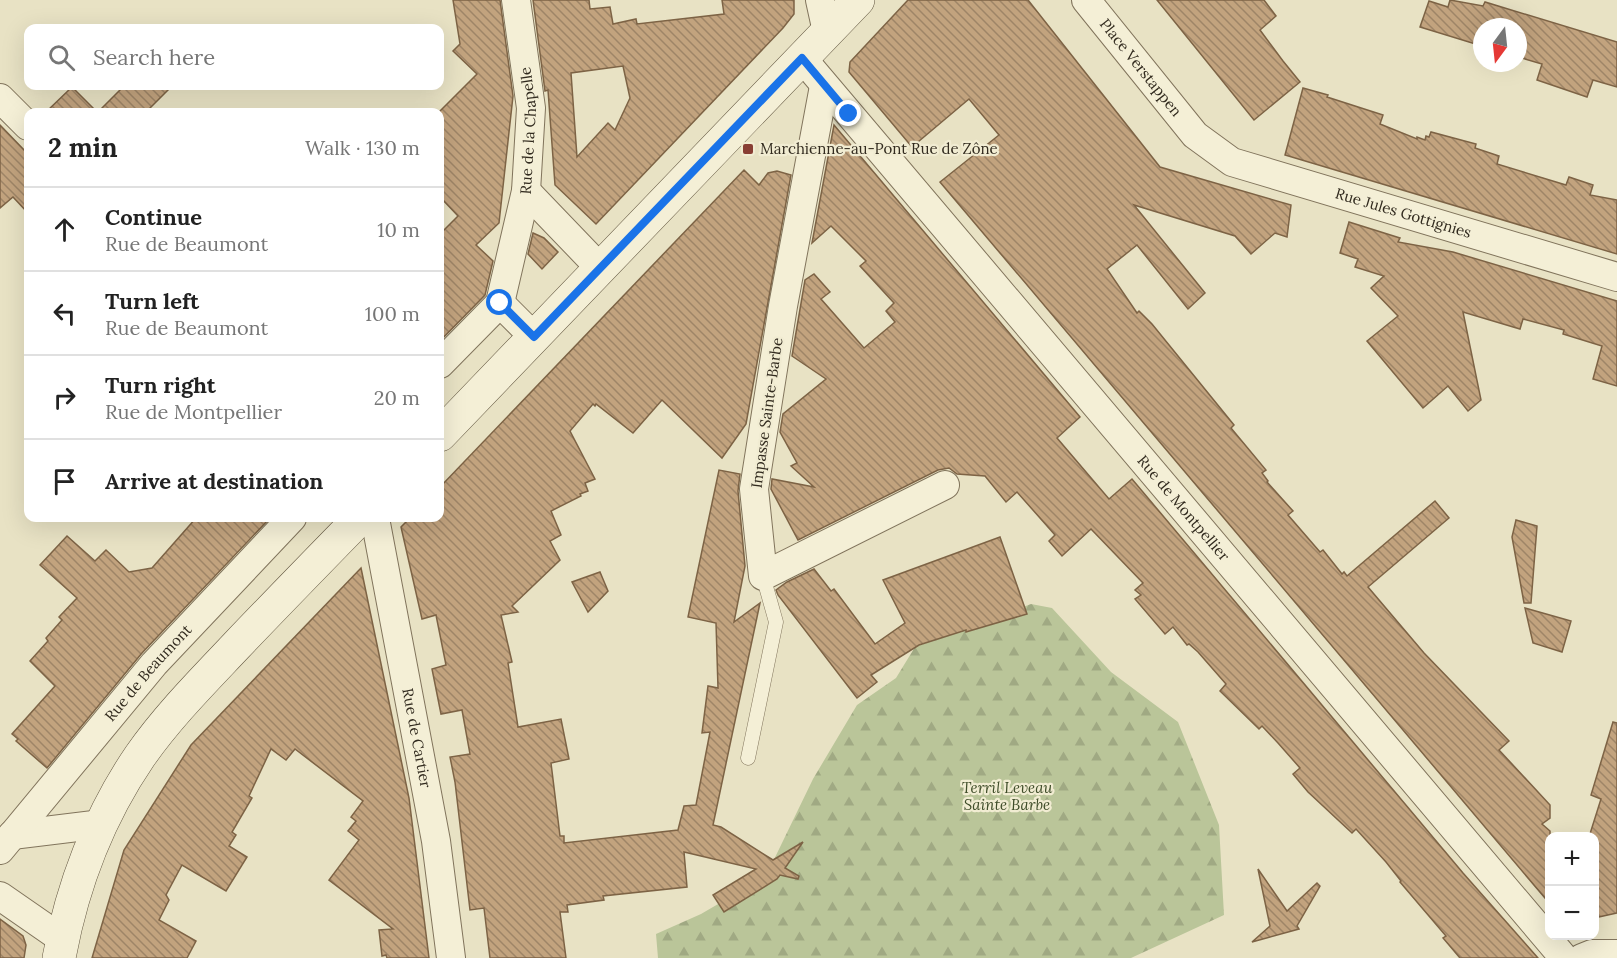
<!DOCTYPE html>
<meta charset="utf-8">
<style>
:root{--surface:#fff;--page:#f6f6f6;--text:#222;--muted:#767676;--line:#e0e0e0}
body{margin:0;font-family:Lora,serif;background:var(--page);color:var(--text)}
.controls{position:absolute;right:18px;bottom:18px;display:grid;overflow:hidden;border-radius:12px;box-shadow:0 6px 24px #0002}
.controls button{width:54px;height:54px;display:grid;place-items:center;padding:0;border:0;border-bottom:2px solid var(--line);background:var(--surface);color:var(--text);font:30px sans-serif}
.compass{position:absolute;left:1473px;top:18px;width:54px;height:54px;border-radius:50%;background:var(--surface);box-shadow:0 6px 24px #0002;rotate:195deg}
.stop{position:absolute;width:18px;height:18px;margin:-14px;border:4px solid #1a73e8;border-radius:50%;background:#fff}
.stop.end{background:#1a73e8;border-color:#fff;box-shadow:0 2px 6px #0008}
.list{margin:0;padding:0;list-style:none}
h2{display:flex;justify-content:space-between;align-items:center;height:78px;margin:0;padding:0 24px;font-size:26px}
h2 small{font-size:20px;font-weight:400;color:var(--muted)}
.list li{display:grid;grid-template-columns:39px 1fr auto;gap:18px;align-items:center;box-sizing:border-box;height:84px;padding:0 24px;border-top:2px solid var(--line)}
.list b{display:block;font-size:22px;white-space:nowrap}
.list p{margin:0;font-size:20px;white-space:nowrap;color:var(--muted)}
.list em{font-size:20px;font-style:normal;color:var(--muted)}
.icon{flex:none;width:33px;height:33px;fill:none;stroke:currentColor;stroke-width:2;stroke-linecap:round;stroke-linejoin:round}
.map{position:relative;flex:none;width:1617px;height:958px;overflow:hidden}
.search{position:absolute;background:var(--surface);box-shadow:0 6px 24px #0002;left:24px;top:24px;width:420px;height:66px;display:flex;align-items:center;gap:15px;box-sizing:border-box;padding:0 21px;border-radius:12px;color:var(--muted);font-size:22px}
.panel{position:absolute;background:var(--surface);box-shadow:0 6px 24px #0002;left:24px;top:108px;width:420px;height:414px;border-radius:12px}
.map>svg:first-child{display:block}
.forest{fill:url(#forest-firs)}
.building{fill:url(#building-back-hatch);stroke:#7d6345;stroke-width:1.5;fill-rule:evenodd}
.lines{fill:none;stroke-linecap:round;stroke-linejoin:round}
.service-casing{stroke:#81745c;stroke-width:15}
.minor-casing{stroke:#81745c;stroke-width:30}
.secondary-casing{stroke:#625640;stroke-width:34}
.service{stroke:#f4efd6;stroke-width:14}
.minor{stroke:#f4efd6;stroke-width:28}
.secondary{stroke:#f4efd6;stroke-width:33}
.route{stroke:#1a73e8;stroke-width:8}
.poi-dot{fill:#883e33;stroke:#f1ecd2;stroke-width:2}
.labels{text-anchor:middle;stroke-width:4.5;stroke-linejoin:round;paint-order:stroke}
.street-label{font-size:15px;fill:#322b1f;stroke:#f1ecd2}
.poi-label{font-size:15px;fill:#322b1f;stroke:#f1ecd2;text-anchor:start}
.park-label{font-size:15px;font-style:italic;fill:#3e4c28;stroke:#f1ecd2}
</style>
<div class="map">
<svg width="1617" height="958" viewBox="0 0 1617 958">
<defs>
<pattern id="forest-firs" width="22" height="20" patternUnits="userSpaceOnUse" patternTransform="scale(1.5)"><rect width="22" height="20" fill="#bac599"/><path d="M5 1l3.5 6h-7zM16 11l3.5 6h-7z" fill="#a0a983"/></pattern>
<pattern id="building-back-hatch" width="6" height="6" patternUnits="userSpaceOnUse" patternTransform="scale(1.5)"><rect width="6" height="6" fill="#c2a37e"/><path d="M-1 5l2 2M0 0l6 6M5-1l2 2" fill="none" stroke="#9e8567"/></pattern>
</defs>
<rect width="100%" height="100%" fill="#e8e2c4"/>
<polygon class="forest" points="1031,604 1052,608 1111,672 1178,722 1219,825 1224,915 1131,958 658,958 656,934 701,914 766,876 813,779 857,705 896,678 915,647"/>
<g class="building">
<polygon points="453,0 500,0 513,96 499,223 476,245 493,261 485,295 440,341 440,234 458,216 440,197 440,111 477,74 453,51 460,44"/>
<path d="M533,0H589L590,9L610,7L613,24L636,19L637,24L724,14L722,0H794V14L783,28L596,224L555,185L548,90L545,91ZM623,66L630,98L615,130L608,123L577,157L571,73Z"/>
<polygon points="908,0 1028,0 1160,167 1291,205 1287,237 1275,233 1251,254 1235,236 1134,205 1205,293 1188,309 1137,245 1107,269 1137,313 1139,311 1152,324 1234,425 1231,428 1266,470 1262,473 1268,481 1267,482 1293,511 1288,515 1320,552 1323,550 1342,574 1344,572 1347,576 1435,501 1449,518 1368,587 1424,653 1509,741 1499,750 1550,805 1550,818 1542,824 1550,831 1550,904 940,182 999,135 969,99 912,147 849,72 850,62"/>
<polygon points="1157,0 1264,0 1276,16 1260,30 1283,61 1300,82 1254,120"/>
<polygon points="1450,0 1483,6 1485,2 1617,42 1617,87 1593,80 1587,97 1537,80 1542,64 1518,57 1518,27 1482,27 1482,46 1420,27 1429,1 1448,7"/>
<polygon points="124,86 172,86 146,112 98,112"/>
<polygon points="72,87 97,112 46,112"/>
<polygon points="1303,88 1328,95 1327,97 1383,115 1380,124 1417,139 1417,137 1425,140 1426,136 1429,137 1431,132 1476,144 1475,148 1499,156 1497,164 1566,185 1569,177 1593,185 1590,195 1617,200 1617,254 1285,155"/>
<polygon points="0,125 28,154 28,213 13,197 0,208"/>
<polygon points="834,125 1080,417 1057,438 1109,499 1132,479 1463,873 1538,958 1460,958 1443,938 1446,936 1400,882 1401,881 1386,862 1356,829 1352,833 1308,792 1293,774 1300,768 1278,743 1262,726 1259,729 1220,691 1226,684 1198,652 1189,644 1187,645 1173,627 1165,634 1135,599 1141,595 1135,590 1143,583 1091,529 1062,556 1049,541 1055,535 1017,492 1006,502 985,476 957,474 949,468 938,470 798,540 771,489 772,479 814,487 791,466 797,463 780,432 783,414 826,379 792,356 805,280 814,274 830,292 821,299 864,348 895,322 886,311 894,303 860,266 866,261 831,226 812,243"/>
<polygon points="744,170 759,185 768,173 777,171 791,175 746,424 722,458 662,400 633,433 596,404 595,406 593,404 570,431 595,479 585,483 588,491 580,494 581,496 551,511 561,535 550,541 560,560 512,606 518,612 501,615 512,662 508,663 518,727 561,719 569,759 551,763 560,836 564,836 564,843 678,830 684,806 696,805 710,732 702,733 708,686 718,688 716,623 688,617 719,470 740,474 738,491 745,566 734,622 760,603 713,825 721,827 773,860 803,842 785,868 799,876 798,879 780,875 777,879 724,912 713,895 756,869 684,852 687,887 603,896 604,900 567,905 568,912 560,912 566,958 490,958 484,908 470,910 455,782 450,757 470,754 462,710 441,714 432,669 446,665 436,615 422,619 401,527 410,518 440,518 440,487"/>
<polygon points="1349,222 1400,238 1398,242 1453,252 1617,301 1617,386 1593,379 1602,346 1563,334 1564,330 1523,319 1520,329 1463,312 1481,400 1468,411 1448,386 1423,408 1367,341 1398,316 1371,288 1384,276 1355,267 1358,259 1340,253"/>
<polygon points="533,233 544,238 558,252 542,269 528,254"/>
<polygon points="196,518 270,518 142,653 47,768 16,741 18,739 12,734 55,686 30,661 48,641 46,638 62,620 59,617 77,598 40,565 67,536 95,561 106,550 129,572 152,568"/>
<polygon points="1516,520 1537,526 1531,603 1524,603 1512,537"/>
<polygon points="1000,537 1027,614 966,632 966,630 919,645 871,675 877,682 857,698 778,595 776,590 787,582 814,569 831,591 834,589 875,644 905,623 883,580"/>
<polygon points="361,568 409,798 429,958 387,958 386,955 382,956 379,930 393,929 329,880 359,840 348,831 356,821 351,817 363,801 295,749 286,760 271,749 249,796 252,798 232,832 236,835 229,846 247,857 226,891 182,865 166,895 169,900 159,920 196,941 187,958 92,958 124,850 191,745"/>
<polygon points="600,572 608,591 588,612 572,582"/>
<polygon points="1525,608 1571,621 1562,652 1533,643"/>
<polygon points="1613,722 1617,723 1617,913 1594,918 1594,837 1589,837 1601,799 1591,795"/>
<polygon points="1258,869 1287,911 1317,883 1320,886 1297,926 1299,929 1252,942 1270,926"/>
<polygon points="0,919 23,936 26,945 24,958 0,958"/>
</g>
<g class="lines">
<defs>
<polyline id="service" points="748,758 776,622 763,576"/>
<g id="minor">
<polyline points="820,0 827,32"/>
<path id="s1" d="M1086,0L1195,135L1232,162L1617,277"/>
<path id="s2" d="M802,58L1564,958"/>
<polyline points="824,86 783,306 754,489 763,576 945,485"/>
<polyline points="0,98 28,126"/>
<polyline points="526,191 600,268"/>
<polyline points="500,303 534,337"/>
<path id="s3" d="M440,364L500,303L526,191L531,108L516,0"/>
<path id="s4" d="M375,518L436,841L451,958"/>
<polyline points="12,835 102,824"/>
<path id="s5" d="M0,850L154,664L292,518"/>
<polyline points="0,896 62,939"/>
<polyline points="1582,958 1592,954 1617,954"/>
</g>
<g id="secondary">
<polyline points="440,435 858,0"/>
<path d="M59,958C72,887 99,816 140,756C168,716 203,681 236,646C277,603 319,560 360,518"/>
</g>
</defs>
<use href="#service" class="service-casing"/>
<use href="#minor" class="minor-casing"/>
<use href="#secondary" class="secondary-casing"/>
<use href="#service" class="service"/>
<use href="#minor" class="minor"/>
<use href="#secondary" class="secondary"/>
</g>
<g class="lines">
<polyline class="route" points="500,303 534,337 802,58 849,114"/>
</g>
<rect class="poi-dot" x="742" y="143" width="12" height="12" rx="3"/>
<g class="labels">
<g class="street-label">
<text dy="5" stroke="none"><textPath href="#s1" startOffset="87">Place Verstappen</textPath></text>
<text dy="5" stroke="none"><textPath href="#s3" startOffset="261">Rue de la Chapelle</textPath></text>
<text dy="5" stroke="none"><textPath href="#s1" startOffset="398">Rue Jules Gottignies</textPath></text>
<text transform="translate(767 413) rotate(-82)" y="5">Impasse Sainte-Barbe</text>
<text dy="5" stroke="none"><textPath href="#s2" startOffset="590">Rue de Montpellier</textPath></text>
<text dy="5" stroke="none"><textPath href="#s5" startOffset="231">Rue de Beaumont</textPath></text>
<text dy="5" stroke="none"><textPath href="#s4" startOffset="224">Rue de Cartier</textPath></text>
</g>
<g class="poi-label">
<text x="760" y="154">Marchienne-au-Pont Rue de Zône</text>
</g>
<g class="park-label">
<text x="1007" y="793">Terril Leveau<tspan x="1007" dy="17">Sainte Barbe</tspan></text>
</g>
</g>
</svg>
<div class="controls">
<button>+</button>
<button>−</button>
</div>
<svg class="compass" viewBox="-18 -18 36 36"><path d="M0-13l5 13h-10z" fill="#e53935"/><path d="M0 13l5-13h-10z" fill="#767676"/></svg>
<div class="stop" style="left:500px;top:303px"></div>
<div class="stop end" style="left:849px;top:114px"></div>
<div class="search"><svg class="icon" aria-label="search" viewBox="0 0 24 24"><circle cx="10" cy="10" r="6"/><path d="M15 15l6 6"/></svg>Search here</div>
<section class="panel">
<h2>2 min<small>Walk · 130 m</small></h2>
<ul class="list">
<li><svg class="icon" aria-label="ahead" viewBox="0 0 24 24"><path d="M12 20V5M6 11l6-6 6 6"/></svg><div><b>Continue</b><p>Rue de Beaumont</p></div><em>10 m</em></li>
<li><svg class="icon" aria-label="left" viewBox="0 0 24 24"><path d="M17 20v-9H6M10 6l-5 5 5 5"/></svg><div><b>Turn left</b><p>Rue de Beaumont</p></div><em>100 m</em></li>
<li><svg class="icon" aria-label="right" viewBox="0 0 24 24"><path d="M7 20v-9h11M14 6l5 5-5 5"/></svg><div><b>Turn right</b><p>Rue de Montpellier</p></div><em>20 m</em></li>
<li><svg class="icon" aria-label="arrive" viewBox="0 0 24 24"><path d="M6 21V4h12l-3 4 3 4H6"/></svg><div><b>Arrive at destination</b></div></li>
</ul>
</section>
</div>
